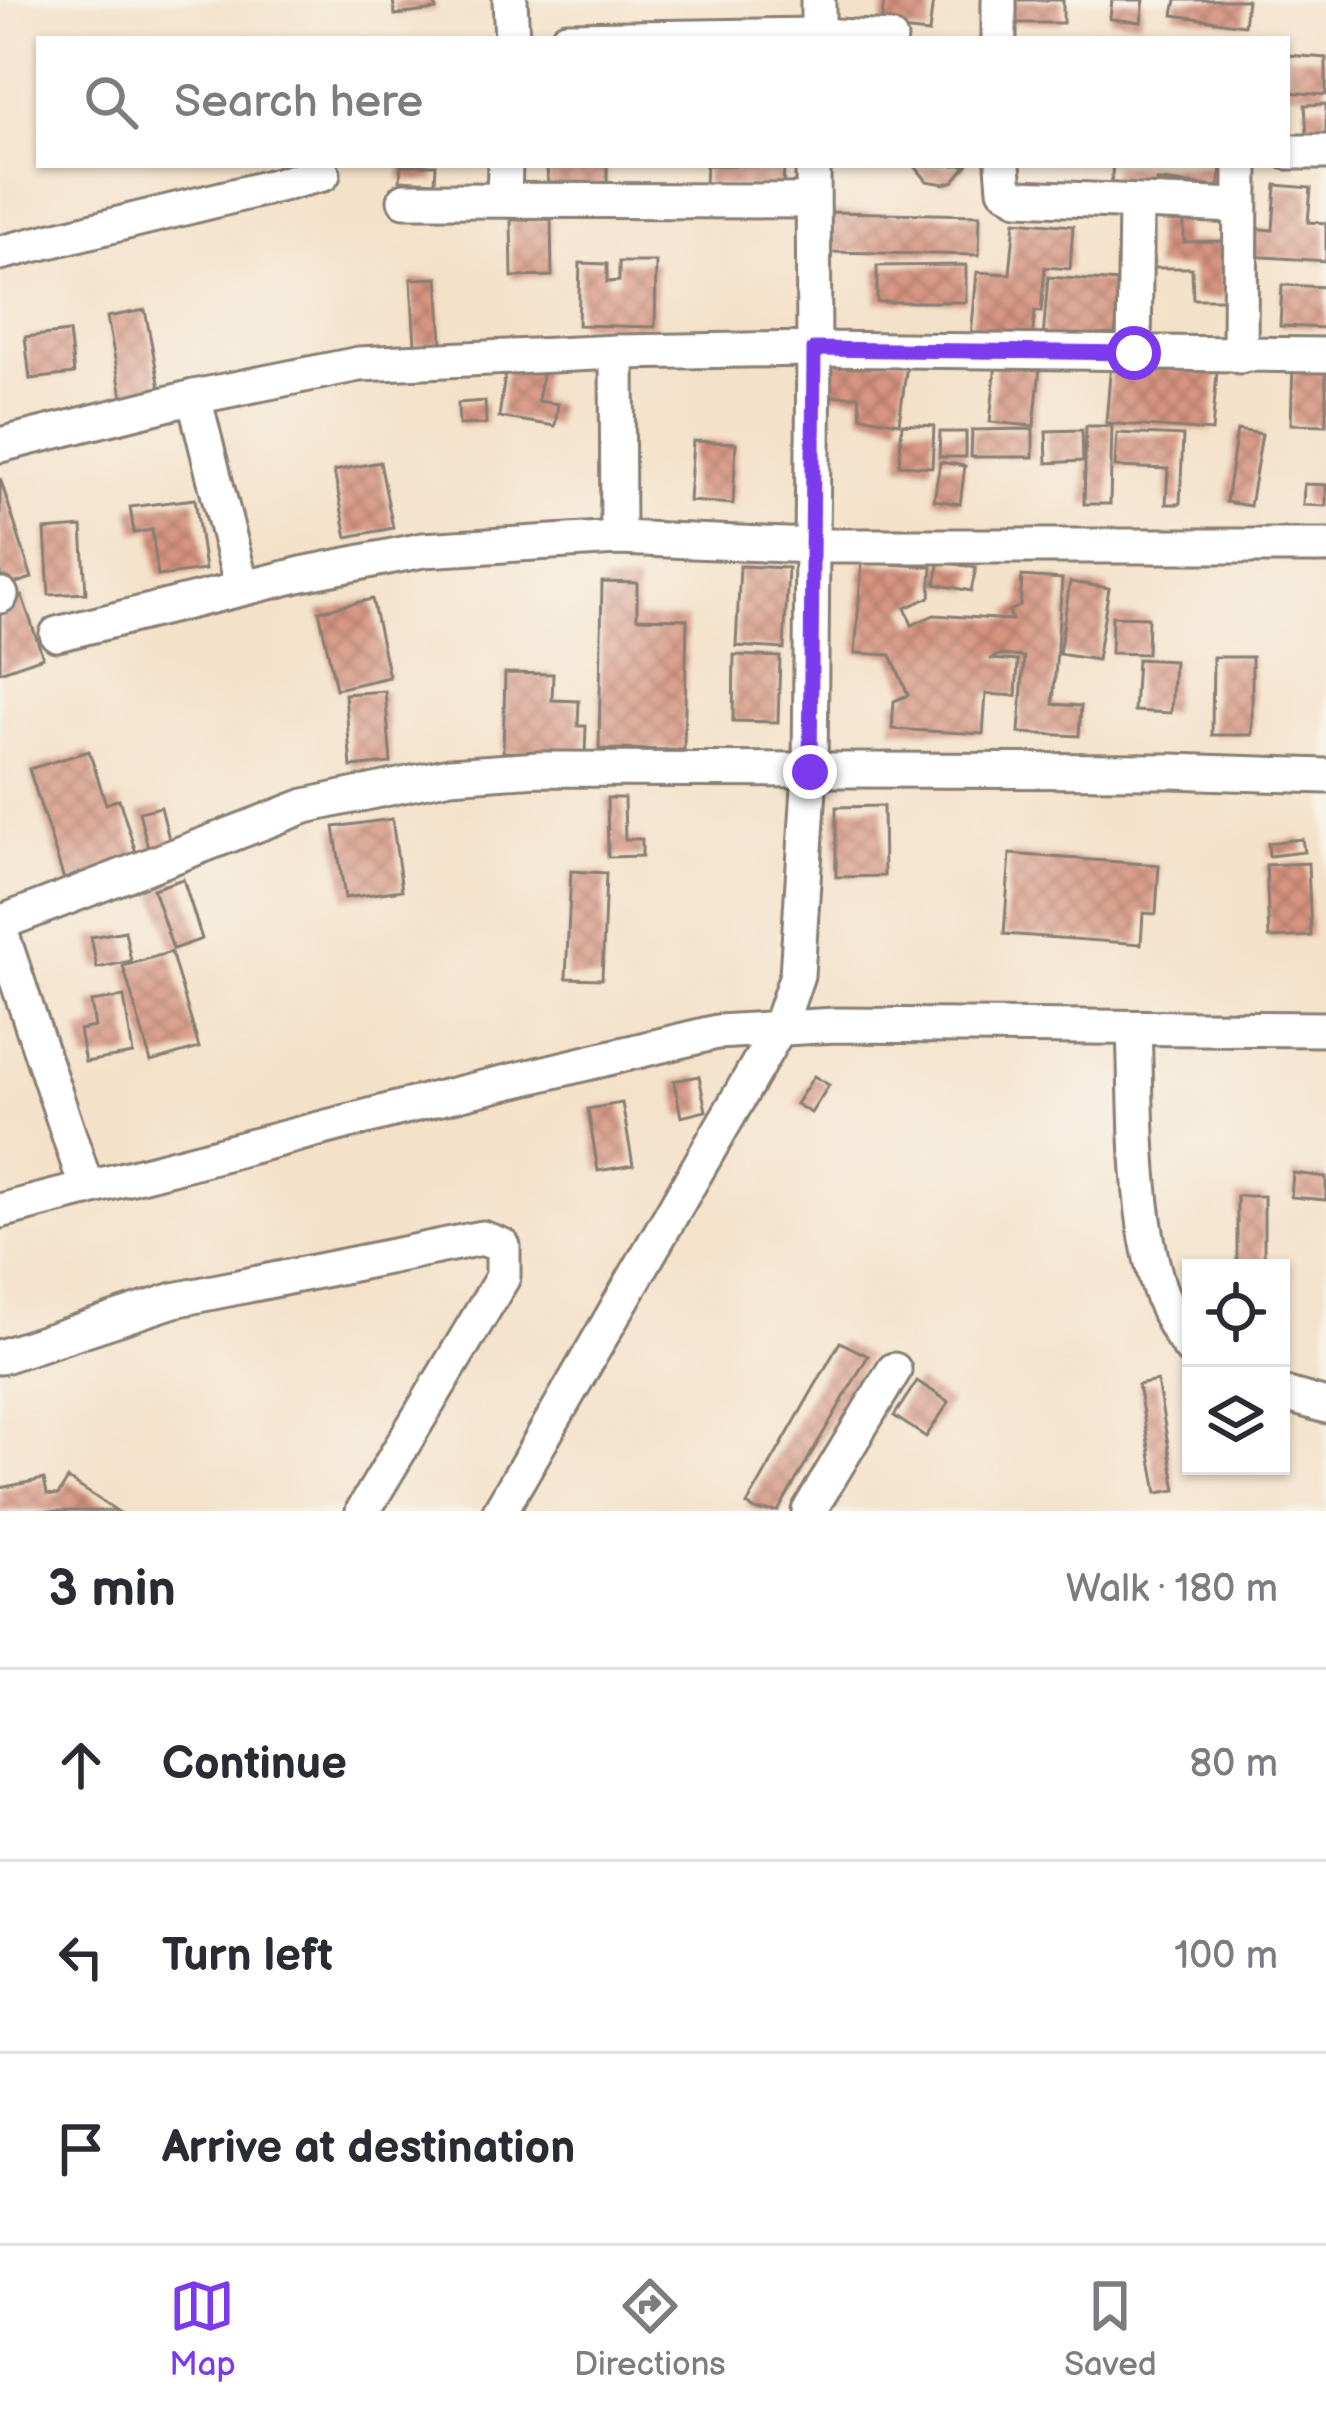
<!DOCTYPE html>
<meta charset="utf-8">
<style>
:root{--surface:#fff;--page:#f2f2f3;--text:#2b2b33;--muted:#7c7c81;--line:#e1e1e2;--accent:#7c3aed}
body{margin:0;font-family:"Balsamiq Sans",sans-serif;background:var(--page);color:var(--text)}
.controls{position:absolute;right:36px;bottom:36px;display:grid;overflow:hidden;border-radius:0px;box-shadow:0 3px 9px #0004}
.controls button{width:108px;height:108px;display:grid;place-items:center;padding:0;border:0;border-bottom:3px solid var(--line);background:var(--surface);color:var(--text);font:60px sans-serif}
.stop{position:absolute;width:36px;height:36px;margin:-27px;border:9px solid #7c3aed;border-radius:50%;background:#fff}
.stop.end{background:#7c3aed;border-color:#fff;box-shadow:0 3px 12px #0008}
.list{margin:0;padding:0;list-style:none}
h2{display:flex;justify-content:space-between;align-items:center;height:156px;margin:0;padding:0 48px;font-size:51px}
h2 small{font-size:39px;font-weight:400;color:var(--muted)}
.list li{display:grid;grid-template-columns:78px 1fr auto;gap:36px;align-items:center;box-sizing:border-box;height:192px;padding:0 48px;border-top:3px solid var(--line)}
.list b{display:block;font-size:45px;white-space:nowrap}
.list em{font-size:39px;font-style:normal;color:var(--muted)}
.icon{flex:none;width:66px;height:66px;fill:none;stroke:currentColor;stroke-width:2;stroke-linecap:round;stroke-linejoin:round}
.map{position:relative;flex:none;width:1326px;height:1511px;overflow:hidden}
.search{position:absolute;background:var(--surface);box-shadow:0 3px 9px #0004;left:36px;right:36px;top:36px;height:132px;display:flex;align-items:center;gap:30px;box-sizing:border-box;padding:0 42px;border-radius:0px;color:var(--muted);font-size:45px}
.sheet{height:732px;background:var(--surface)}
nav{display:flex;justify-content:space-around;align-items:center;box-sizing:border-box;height:168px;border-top:3px solid var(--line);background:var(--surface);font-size:33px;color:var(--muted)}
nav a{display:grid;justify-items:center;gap:6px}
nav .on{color:var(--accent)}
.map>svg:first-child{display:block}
.building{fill:url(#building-cross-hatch)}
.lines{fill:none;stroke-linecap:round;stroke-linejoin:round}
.minor-casing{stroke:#887e72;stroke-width:39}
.minor{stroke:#fff;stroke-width:33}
.route{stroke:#7c3aed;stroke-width:15}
</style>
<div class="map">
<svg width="1326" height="1511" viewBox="0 0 1326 1511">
<defs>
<pattern id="building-cross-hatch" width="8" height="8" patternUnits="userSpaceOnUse" patternTransform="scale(3)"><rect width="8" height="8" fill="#d79481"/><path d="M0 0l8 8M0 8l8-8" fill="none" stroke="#ae7869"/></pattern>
</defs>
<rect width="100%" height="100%" fill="#f7f3e8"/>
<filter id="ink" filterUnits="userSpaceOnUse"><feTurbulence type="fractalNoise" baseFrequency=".00833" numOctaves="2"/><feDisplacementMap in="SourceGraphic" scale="24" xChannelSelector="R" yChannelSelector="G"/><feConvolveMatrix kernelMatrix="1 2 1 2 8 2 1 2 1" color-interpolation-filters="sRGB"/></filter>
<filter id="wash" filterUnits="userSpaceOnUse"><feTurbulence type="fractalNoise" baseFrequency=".004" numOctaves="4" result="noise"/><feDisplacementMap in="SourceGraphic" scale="48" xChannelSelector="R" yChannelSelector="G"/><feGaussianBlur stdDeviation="2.7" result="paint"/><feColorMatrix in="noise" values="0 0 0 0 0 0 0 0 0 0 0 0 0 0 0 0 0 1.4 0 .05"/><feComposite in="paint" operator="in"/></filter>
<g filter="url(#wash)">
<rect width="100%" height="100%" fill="#f4e1c9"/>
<g id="blocks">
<g class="building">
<polygon points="393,0 434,0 436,10 395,15"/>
<polygon points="884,0 933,0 929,33 881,28"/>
<rect x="1009" y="0" width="54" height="23"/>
<polygon points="1112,0 1144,0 1141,22 1110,19"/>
<polygon points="1176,0 1247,0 1244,25 1173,15"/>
<polygon points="1287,55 1326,58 1326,95 1287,92"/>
<polygon points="1326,104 1326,134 1307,135 1305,105"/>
<polygon points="401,165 436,165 435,182 400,180"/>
<polygon points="547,165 607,165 607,186 548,187"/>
<polygon points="706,165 784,165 783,190 705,185"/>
<polygon points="914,165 967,165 954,181 945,184 927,181"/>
<polygon points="1113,165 1221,165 1219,187 1157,181 1156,187 1111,183"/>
<polygon points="1276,185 1311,188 1308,222 1326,223 1326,261 1248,256 1250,228 1273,230"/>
<polygon points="830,212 980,215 979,255 829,252"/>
<polygon points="1184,218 1184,242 1222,241 1223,299 1193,299 1192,268 1154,268 1154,219"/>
<polygon points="551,219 552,276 512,277 511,220"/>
<polygon points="1015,221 1073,226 1070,269 1045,267 1041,312 1035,311 1032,341 971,337 977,272 1010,274"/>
<polygon points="619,262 656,262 655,327 578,325 580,263 607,264 607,282 619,281"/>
<polygon points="966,265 966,302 877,302 877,266"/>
<polygon points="1048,277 1119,282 1115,344 1043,339"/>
<polygon points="438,278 442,343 415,345 411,279"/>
<polygon points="1282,285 1326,287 1326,328 1280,326"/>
<polygon points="145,310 161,393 123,401 107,317"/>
<polygon points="69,332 74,374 30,379 25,337"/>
<polygon points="908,357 899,423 861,416 859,396 824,396 823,362"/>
<polygon points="507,362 543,368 538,401 558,404 555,426 499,417"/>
<polygon points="996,363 1040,368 1034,426 990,422"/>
<polygon points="1111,363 1217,371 1212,431 1106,423"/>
<polygon points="1293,366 1326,367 1326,425 1291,424"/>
<polygon points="485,401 486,424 459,425 458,403"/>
<polygon points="902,424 934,426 932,467 899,465"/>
<polygon points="1086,426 1112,426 1110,504 1084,504"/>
<polygon points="1033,429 1033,457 971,457 972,430"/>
<polygon points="1082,430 1083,461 1047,463 1046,431"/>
<polygon points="1237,430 1262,434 1250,506 1226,502"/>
<polygon points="940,432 966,432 966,457 939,457"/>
<polygon points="1117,433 1183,436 1180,504 1166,504 1168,469 1115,467"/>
<polygon points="693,441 736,443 733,504 689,501"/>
<polygon points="380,462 393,528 347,537 334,471"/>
<polygon points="940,462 965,466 960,504 934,500"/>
<polygon points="0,478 32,578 0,588"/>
<polygon points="1304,484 1326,485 1326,506 1303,505"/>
<polygon points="195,499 205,570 158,576 152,530 134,533 130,507"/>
<polygon points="82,527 86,593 49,595 45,530"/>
<polygon points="940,561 976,568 971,591 935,584"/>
<polygon points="862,562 932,567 930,597 905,608 912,625 934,615 1012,620 1009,611 1020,606 1022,576 1062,579 1053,704 1081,706 1079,736 1019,733 1024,657 999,655 990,659 1018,661 1016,696 986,694 983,734 892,729 894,701 908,695 891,655 855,653"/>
<polygon points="740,566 788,568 784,649 736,646"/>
<polygon points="602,582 637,583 637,618 687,619 684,750 599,749"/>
<polygon points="1070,582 1109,588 1097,660 1059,654"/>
<polygon points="22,596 43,657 0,672 0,604"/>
<polygon points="372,599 389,677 336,689 319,611"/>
<polygon points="1112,616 1148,617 1147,654 1111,653"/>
<polygon points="734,655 780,657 778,722 733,721"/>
<polygon points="1213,657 1252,657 1252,735 1212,735"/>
<polygon points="1137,659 1174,661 1171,713 1134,711"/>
<polygon points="505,673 553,674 552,700 579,701 578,726 586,726 585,754 503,752"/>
<polygon points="385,691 391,763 351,767 345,694"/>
<polygon points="89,751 106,804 119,799 139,862 66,886 29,769"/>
<polygon points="607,798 624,798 625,839 642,839 642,856 608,857"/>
<polygon points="883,806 884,876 836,877 836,807"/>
<polygon points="161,807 171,847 149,852 139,812"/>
<polygon points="392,819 402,890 345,898 334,827"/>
<polygon points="1302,839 1304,852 1269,856 1268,843"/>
<polygon points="1010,854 1159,865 1156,914 1143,913 1141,944 1004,934"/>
<polygon points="1308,863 1311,936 1269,938 1266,865"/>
<polygon points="571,871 606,873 602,979 566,978"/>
<polygon points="183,879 202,939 173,949 153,889"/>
<polygon points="125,931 131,961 97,968 91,937"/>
<polygon points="171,952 199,1048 151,1062 123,966"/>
<polygon points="124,997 133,1054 85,1062 79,1030 95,1027 91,1002"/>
<polygon points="699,1076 706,1111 681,1117 674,1081"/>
<polygon points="814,1076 829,1085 811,1113 796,1104"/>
<polygon points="622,1103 633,1165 598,1171 588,1109"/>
<polygon points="1293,1173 1326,1177 1326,1200 1291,1197"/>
<rect x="1237" y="1196" width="27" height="72"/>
<polygon points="840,1342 868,1356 778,1511 757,1511 747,1505"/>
<polygon points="917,1381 949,1402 926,1437 894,1416"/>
<polygon points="1157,1381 1176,1490 1157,1493 1138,1385"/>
<polygon points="44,1479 47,1494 58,1495 68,1479 117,1511 0,1511 0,1488"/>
</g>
</g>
</g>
<g filter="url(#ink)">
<use href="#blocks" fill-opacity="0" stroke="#887e72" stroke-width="3"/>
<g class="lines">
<defs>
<g id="minor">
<polyline points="510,0 512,39"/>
<polyline points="999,0 999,39"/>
<polyline points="567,39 818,35 890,39"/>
<polyline points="818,39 818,0"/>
<polyline points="1287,152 1326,152"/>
<polyline points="1003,165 1005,189 1018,197 1238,206"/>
<polyline points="504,199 505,165"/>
<polyline points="405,200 812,201"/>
<polyline points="0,253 323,174"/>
<polyline points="617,352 618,538"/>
<polyline points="1134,353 1136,203"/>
<polyline points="1240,356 1241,165"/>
<polyline points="194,397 242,588"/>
<polyline points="0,445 194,397 359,364 617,352 814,349 813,165"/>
<polyline points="0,596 1,595"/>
<polyline points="57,634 302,574 423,550 618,538 812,546 814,349 1326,355"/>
<polyline points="0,923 305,806 450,775 538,769 1171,771 1326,776"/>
<polyline points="0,929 87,1189"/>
<path d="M1134,1028C1138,1120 1130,1276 1191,1349"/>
<polyline points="0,1211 428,1101 717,1032 835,1025 1326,1029"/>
<polyline points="0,1357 174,1300 482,1238 503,1246 503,1277 363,1511"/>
<polyline points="1281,1393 1326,1406"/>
<polyline points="500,1511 779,1028 797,975 810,772 812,546 1326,546"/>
<polyline points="809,1511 894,1370"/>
</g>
</defs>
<use href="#minor" class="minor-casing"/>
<use href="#minor" class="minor"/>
</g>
</g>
<g class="lines" filter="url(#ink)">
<polyline class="route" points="810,772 814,349 1134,353"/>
</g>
</svg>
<div class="controls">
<button><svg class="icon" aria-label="locate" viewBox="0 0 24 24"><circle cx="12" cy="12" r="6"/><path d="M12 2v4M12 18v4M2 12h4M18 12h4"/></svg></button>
<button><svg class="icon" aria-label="layers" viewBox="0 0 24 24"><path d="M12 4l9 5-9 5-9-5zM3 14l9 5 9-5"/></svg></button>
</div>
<div class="stop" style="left:1134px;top:353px"></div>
<div class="stop end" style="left:810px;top:772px"></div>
<div class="search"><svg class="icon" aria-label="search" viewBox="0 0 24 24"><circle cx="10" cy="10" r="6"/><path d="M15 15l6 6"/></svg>Search here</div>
</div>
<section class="sheet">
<h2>3 min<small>Walk · 180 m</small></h2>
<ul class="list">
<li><svg class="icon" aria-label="ahead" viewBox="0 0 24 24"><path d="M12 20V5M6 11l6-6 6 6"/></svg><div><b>Continue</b></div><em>80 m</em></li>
<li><svg class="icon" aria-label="left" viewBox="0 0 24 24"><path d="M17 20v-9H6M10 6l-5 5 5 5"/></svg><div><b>Turn left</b></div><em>100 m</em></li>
<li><svg class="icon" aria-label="arrive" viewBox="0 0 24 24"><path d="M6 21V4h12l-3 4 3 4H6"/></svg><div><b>Arrive at destination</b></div></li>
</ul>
</section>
<nav>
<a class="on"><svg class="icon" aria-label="map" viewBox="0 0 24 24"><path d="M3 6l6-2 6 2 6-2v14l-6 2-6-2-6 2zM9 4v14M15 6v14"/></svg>Map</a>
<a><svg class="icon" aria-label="directions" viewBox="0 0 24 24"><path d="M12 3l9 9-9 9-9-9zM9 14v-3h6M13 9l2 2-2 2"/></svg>Directions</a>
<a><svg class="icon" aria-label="saved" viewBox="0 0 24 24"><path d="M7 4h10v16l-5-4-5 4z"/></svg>Saved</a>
</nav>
